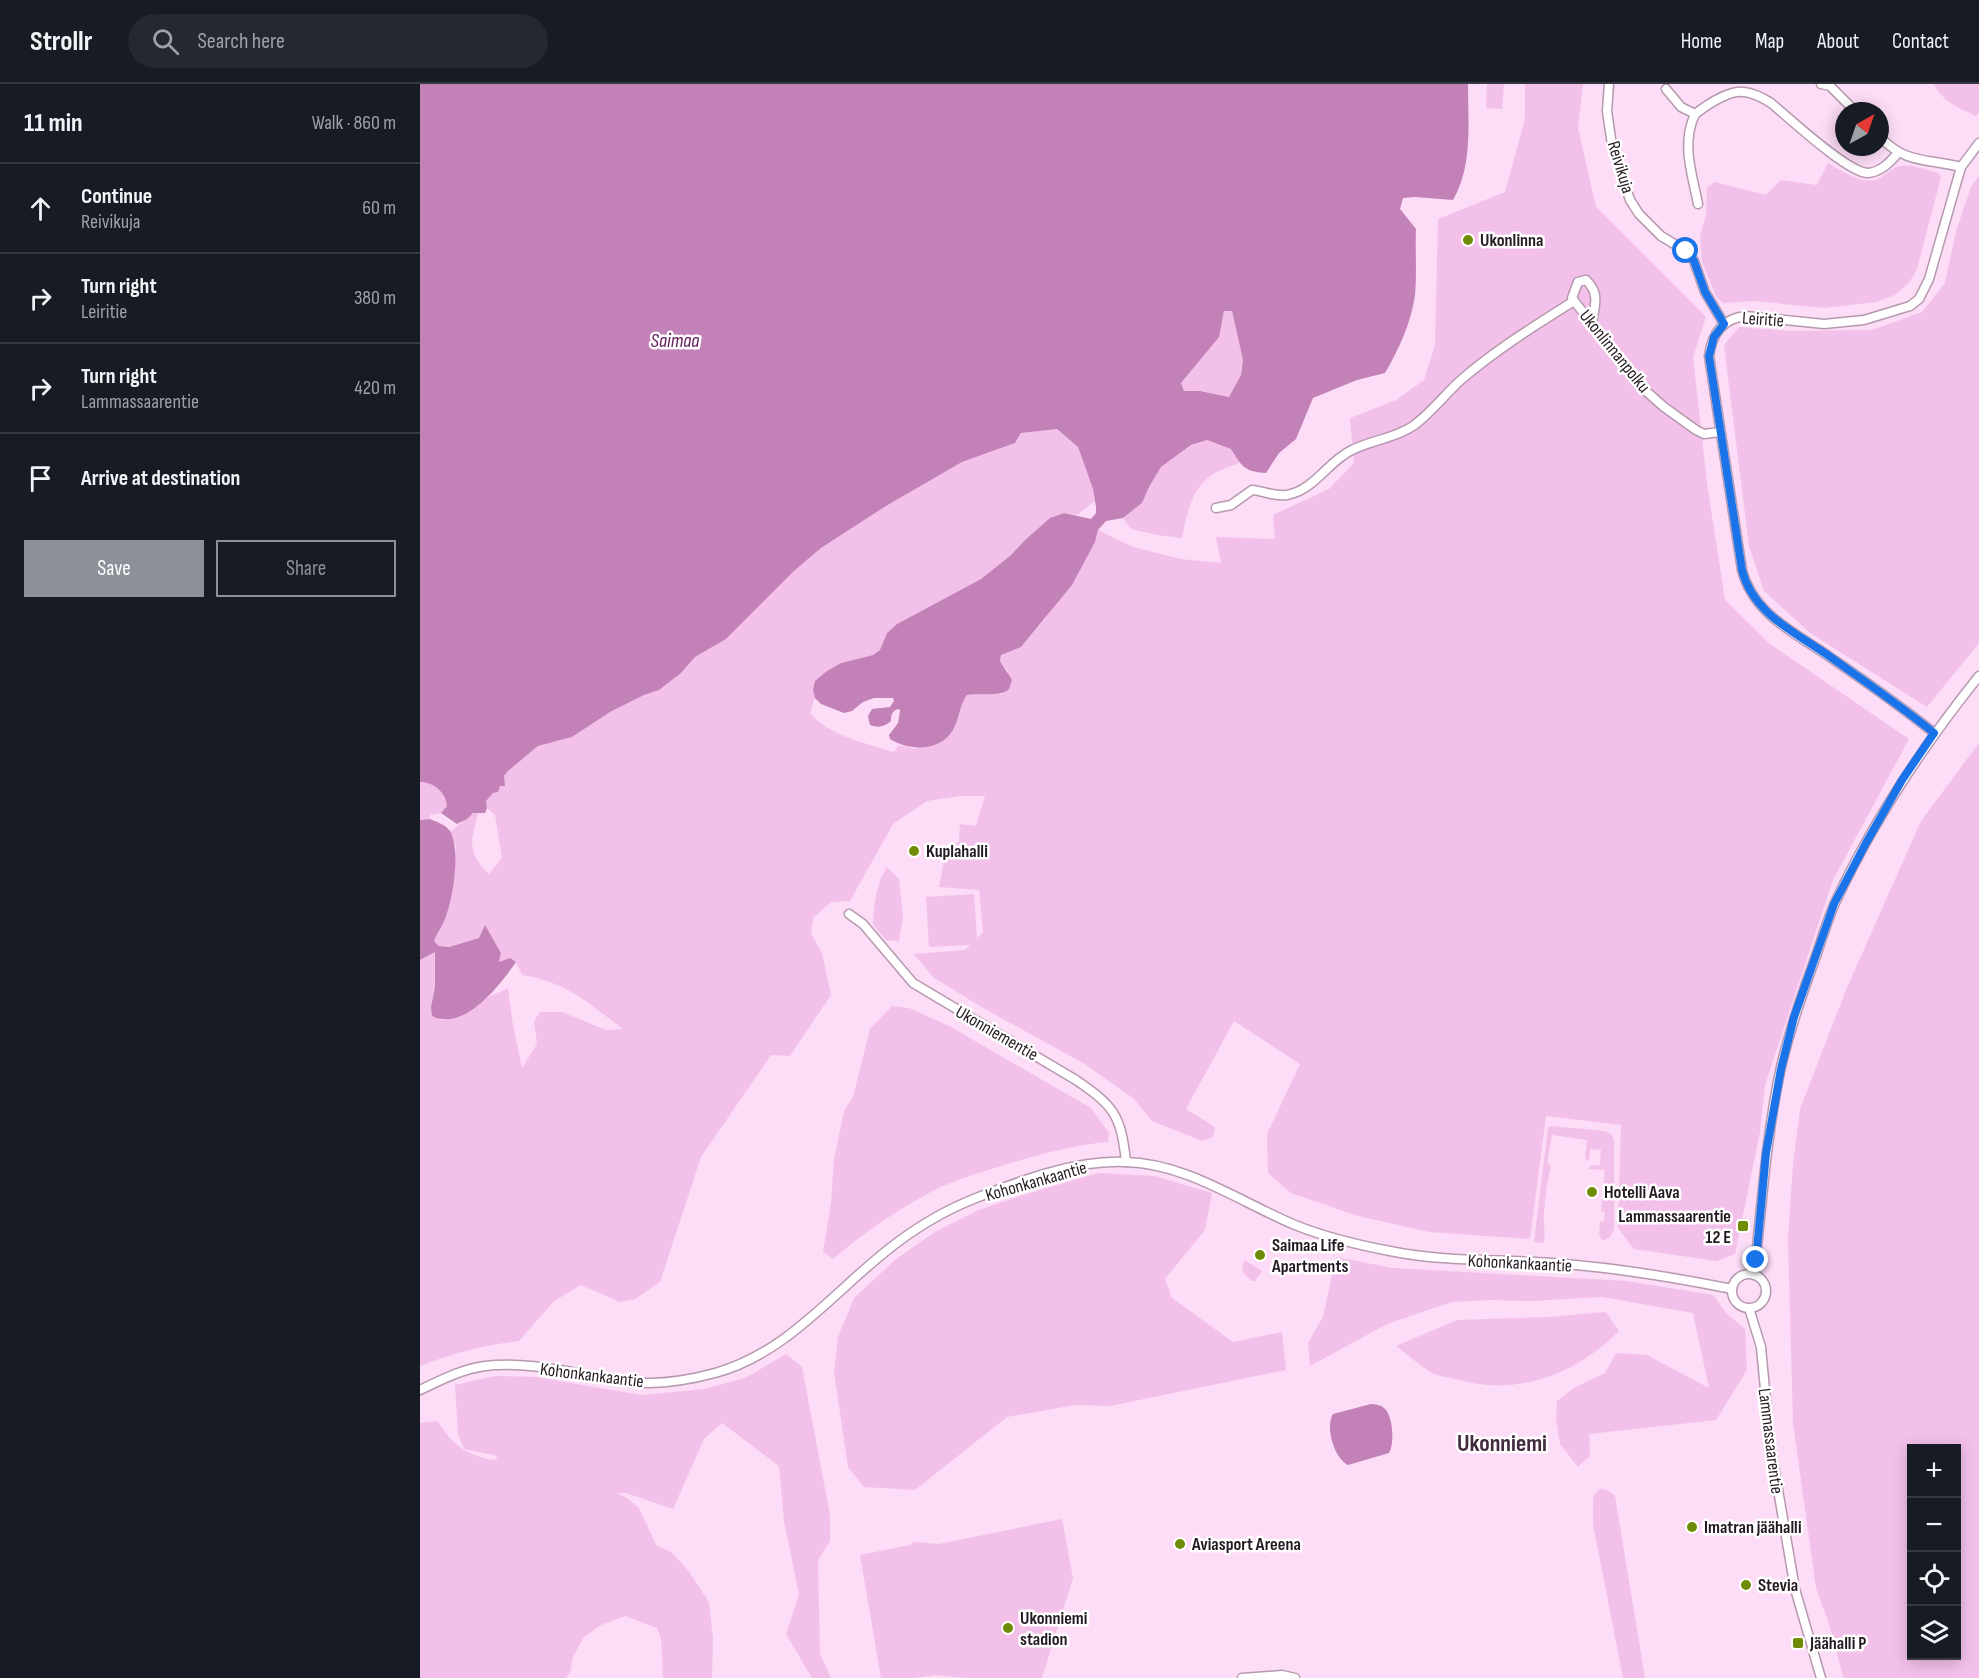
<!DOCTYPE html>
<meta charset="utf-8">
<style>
:root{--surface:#171b24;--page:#242831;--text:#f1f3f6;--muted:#9ea1a6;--line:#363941;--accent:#8c9099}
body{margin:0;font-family:"Sofia Sans Condensed",sans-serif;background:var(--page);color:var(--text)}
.controls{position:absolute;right:18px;bottom:18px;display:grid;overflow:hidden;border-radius:0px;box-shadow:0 3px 15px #0003}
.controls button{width:54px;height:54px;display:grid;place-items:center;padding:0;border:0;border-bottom:2px solid var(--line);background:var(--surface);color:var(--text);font:30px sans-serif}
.compass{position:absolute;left:1415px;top:18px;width:54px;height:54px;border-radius:50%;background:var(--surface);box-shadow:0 3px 15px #0003;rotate:40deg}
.stop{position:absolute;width:18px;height:18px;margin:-14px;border:4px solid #1a73e8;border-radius:50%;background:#fff}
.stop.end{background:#1a73e8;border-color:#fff;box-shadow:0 2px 6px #0008}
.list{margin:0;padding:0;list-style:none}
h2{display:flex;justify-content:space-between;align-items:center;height:78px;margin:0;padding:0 24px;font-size:26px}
h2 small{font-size:20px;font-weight:400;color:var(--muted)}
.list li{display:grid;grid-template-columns:39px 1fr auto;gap:18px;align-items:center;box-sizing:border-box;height:90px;padding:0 24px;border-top:2px solid var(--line)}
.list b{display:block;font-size:22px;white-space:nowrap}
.list p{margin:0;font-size:20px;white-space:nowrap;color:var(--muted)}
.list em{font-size:20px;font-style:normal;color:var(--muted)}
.actions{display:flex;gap:12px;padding:18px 24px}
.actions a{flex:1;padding:14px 0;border:2px solid var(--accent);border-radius:0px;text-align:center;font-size:21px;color:var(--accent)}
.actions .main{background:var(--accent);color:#fff}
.icon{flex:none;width:33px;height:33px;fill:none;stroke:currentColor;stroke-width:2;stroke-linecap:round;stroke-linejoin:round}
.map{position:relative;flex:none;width:1559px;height:1594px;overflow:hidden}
header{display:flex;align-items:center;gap:36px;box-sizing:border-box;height:84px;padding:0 30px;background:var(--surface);border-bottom:2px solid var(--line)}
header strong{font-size:28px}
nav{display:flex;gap:33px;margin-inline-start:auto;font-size:21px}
.search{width:420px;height:54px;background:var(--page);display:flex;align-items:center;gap:15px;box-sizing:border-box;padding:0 21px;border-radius:33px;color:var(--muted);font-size:22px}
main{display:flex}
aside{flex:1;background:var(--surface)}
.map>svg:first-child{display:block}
.green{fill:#f3c0ea;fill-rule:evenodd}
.water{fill:#c282b8;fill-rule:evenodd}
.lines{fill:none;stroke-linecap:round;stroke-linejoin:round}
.minor-casing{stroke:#b699b0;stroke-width:11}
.minor{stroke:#fff;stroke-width:8}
.route{stroke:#1a73e8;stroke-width:8}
.poi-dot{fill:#708c06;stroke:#fff;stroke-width:2}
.labels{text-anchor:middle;stroke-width:5;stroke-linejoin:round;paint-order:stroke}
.street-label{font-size:18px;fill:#251a23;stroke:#fff}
.poi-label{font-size:18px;font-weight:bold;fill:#251a23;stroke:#fff;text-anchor:start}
.water-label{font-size:20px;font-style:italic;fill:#64185c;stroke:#fff}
.district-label{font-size:24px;font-weight:bold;fill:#432b3f;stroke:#fff}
</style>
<header>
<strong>Strollr</strong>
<div class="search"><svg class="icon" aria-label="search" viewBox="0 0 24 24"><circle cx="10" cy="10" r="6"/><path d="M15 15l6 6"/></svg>Search here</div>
<nav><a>Home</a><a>Map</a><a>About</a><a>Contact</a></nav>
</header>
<main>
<aside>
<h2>11 min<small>Walk · 860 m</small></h2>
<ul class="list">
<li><svg class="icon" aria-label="ahead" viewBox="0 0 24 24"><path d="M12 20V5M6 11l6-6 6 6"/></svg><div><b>Continue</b><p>Reivikuja</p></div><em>60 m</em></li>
<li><svg class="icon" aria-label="right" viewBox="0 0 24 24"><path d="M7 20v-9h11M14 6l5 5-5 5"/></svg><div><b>Turn right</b><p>Leiritie</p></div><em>380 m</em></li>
<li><svg class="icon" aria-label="right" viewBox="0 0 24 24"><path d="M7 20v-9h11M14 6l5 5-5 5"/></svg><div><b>Turn right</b><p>Lammassaarentie</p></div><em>420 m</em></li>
<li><svg class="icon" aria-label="arrive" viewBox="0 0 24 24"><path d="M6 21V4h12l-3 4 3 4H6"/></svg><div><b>Arrive at destination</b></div></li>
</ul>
<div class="actions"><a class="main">Save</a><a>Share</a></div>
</aside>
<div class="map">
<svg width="1559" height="1594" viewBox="0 0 1559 1594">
<rect width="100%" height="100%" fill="#fcdcf6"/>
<g class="green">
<polygon points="1067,0 1084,0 1082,25 1066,24"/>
<path d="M1105,0H1163L1158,44L1176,123L1286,233L1273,273L1287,399L1305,516L1350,560L1489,655L1413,796L1345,1001L1340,1048L1315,1170L1297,1177L1214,1165L1198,1144L1201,1041L1126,1032L1110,1155L1009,1148L938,1132L871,1109L848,1089L847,1050L880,980L814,937L766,1025L795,1043L793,1053L782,1057L732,1037L713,1014L663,979L563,924L513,893L494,870L545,866L550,861L509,863L506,813L554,810L557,854L563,848L559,806L519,803L526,768L539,757L540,740L556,742L565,712H539L507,717L473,740L430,817L411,818L393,834L391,849L402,869L411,911L370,972L351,971L281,1073L240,1198L215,1215L200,1218L161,1201L134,1217L99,1257C64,1261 33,1269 0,1282V876L15,867V903L11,923L21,936C46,932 46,927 65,915C72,910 81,908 88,904L93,941L102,984L117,960L114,937L120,928H142L186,946L203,945C168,919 147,898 102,891L96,878L90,874L79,879L81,869L65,842L59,854L28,863L19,862L14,857L25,835L36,762L30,748L53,729H58C51,758 46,767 69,790L82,774L75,731L67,724L66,717L88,687L118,662L152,653L190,628L224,611L239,606L261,589L275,573L306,555L375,486L401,464L466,422L542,378L595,359L601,349L637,345L658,363L673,405L675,417L657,431L644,429L630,434L605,456L591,471L561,495L477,540L467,549L461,566L453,571L421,579L407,587L396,597L393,606L395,614L390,629C407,651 448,660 474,668L479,661L496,665L535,644L542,618L548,610L557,609L582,610L588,587L580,577L581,571L601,563L625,535L675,458L678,446L713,463L760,475L801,479L796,453L855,455L853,431L909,405L934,379L930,334L976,316L1004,296L1015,261L1018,135L1085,108L1105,35Z"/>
<path d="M1514,0H1559V28L1556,32C1540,24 1522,18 1514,0Z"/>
<path d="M1408,79C1422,87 1443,103 1460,94C1468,90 1472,83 1481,82C1491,80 1507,86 1518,89L1521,93L1497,185L1489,199L1475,211L1456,218L1404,224L1334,217L1303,219L1296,212L1282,178L1280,152L1286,131L1287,104L1294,98L1346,111L1361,96L1397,101Z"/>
<polygon points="1559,92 1559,559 1507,623 1390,549 1344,507 1329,462 1304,261 1319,243 1369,247 1452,246 1502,228 1525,199 1536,147 1551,103"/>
<path d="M804,227H812L823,276L821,291L809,313L780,307H764L761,299C775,281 803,250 804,227Z"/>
<path d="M787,356L811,365L819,379C810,383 797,386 789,393C771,407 766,433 762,454L737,451L711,445L703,434L722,419L729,403L741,383L771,361Z"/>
<path d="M1559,659V1594H1425L1423,1592L1408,1537L1396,1504L1373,1339L1368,1155L1373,1080L1380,1025L1426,906L1501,737ZM1492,1364H1536V1572H1492Z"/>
<path d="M0,698C13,698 26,708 27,722L21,729L10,731V735L0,736Z"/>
<path d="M467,783L479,795L483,832L479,857L466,856L453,840C454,821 456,799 467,783Z"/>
<path d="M472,922L489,924L531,943L612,990L671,1024L689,1049L688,1058C655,1061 625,1069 594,1078C565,1087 534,1095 507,1110C474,1128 442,1150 413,1175L403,1168L411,1119L414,1076L424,1027L433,1013L450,945Z"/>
<path d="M1131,1042L1185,1047L1192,1051L1194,1057V1145L1190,1153L1182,1157L1179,1149L1180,1138L1184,1137L1185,1128L1181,1127L1185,1086L1169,1085L1170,1082L1180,1081L1181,1066L1170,1065L1169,1076L1165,1075L1167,1056L1132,1051L1127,1079L1131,1082C1127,1097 1125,1114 1124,1130C1123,1140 1126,1149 1124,1159L1114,1158L1128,1044Z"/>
<polygon points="678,1089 735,1092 792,1109 785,1146 745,1195 752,1214 813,1258 862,1248 866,1286 690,1322 655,1321 587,1333 495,1406 444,1403 428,1383 414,1288 418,1253 434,1214 476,1175 515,1148 559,1126 600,1112"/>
<polygon points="916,1173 973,1184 1207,1197 1293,1211 1307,1230 1325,1245 1327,1286 1296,1336 1169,1350 1170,1372 1158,1383 1140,1360 1136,1336 1137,1317 1154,1304 1185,1289 1196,1269 1227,1271 1289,1304 1273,1229 1182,1213 1111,1217 1071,1216 1032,1218 967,1240 890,1282 888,1259 903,1233"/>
<path d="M825,1176L842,1187L835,1197H832C824,1190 819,1186 825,1176Z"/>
<path d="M1186,1228L1199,1247C1155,1291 1097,1313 1035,1295C1027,1293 1016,1292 1009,1287C998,1280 987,1270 976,1262L1037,1236L1129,1233Z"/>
<path d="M366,1270L382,1283L410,1431V1457L398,1476L400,1570L411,1594H392L366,1550L379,1511L364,1437L359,1382L302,1339L284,1355L253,1425L206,1409H196L207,1414L219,1424L236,1461L251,1468L267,1485L289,1518L293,1555L292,1594H243L241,1554L237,1544L205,1532L181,1541L164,1553L153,1573L150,1589L146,1594H0V1339L17,1337C31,1356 37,1365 60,1373C66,1375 72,1377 78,1375L74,1371L44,1365L38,1350L35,1301L75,1292L116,1293L221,1311L284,1305L325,1294Z"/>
<polygon points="1179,1405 1187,1406 1195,1412 1225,1594 1203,1594 1173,1440 1173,1413"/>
<polygon points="642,1435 653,1494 622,1594 548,1594 516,1591 493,1594 461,1594 440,1471 490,1461 493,1458 519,1460"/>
</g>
<g class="water">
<path d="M0,0H1048C1048,39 1053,81 1033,116L995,113L983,114L980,125L996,145C995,166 997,189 995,211C991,239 979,265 965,289L937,296L893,314L876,355L859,369L846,389C825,388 821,382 811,365L787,356L771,361L741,383L729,403L722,419L703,434L686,437L678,446L675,458L652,501L601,563L581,571L580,577L592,596C592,596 589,605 589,605C583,613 557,609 547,611C539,621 540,634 533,646C520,668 489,667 470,655L469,651L478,639L480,627L479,625C472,626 471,631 471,637C464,643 459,644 450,641L448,632L452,625L470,623L474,617L473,614H454L443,618L432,627L424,629L401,620L395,614L393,606L395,597L407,587L421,579L453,571L460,566L467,549L477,540L561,495L591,471L605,456L630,434L644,429L671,435L676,429V423L673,405L658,363L637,345L601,349L595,359L542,378L466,422L401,464L375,486L306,555L275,573L261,589L239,606L224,611L190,628L152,653L118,662L88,687L84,692L85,702H80L78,708L73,709L66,717L67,724L65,729H53L47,735L37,740L21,729L27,722C26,708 13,698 0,698ZM804,227H812L823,276L821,291L809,313L780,307H764L761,299L799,253Z"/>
<path d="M10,735C17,738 26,741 30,747C41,767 33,815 25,835C22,843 17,849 14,857L19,862L29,863L59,854L65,841L81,869L79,878L90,874L96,878C80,901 44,948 12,932L11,923L15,903V868L0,876V736Z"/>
<path d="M951,1320C955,1320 961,1321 964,1324C973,1331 975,1360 969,1369L928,1381C914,1374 905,1343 913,1330Z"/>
</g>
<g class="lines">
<defs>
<g id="minor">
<polyline points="1189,0 1187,27 1192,61 1210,116 1219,130 1241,152 1266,167 1274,177 1285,208 1304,240"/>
<polyline points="1401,0 1410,2 1435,27"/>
<path d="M1246,5L1261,23L1275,30C1287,21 1308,6 1324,8C1334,9 1343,14 1351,19C1369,34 1428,89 1448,89C1461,88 1470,78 1478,69"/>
<path d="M1275,30C1261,60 1272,89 1278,120"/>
<path d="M1460,53C1487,81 1507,74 1541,83L1559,59"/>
<path d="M1172,239C1175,221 1180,209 1166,196L1158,198L1152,214L1219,301L1244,323L1276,346L1284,350L1300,348"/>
<path d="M796,424L811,421L832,406C844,407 855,413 867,411C894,406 907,379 930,367C950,356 974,355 993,342C1011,329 1025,310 1042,295C1077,265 1116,241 1154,217"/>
<path d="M1514,649C1480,621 1443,596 1407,571C1373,548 1333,529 1322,486L1289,272C1292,250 1302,235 1325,232L1404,240L1444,236L1490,222L1499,215L1509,195L1541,83"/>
<path d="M429,830L443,840L493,899L656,996C694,1022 701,1031 706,1078"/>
<circle cx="1329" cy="1207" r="17"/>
<path d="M1334,1191C1342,1121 1346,1052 1361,983C1369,949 1380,916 1392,883C1400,862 1406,839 1415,819C1453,737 1503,662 1559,592"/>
<polyline points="1329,1224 1341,1263 1350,1359 1375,1505 1401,1594"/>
<path d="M0,1306C21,1296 42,1285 65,1282C114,1276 164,1293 212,1298C239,1301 269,1296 295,1289C365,1270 411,1211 465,1168C492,1146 523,1127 556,1114C602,1096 655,1076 705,1078C766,1079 820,1118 875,1141C905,1153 938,1161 970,1167C1023,1178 1077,1175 1131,1179C1192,1183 1252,1193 1312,1205"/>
<polyline points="822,1594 862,1591 875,1594"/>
</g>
</defs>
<use href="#minor" class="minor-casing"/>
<use href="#minor" class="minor"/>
</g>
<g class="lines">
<path class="route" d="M1266,167L1274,177L1285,208L1304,240L1294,253L1289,272L1322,486C1333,530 1375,548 1409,572C1444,597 1481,622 1514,649L1482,696L1446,759L1414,820L1374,933L1361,985L1346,1069L1336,1176"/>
</g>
<g class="poi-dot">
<circle cx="1048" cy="156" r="6"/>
<circle cx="494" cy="767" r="6"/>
<circle cx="1172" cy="1108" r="6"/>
<rect x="1317" y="1136" width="12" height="12" rx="3"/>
<circle cx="840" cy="1171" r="6"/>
<circle cx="1272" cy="1443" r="6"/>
<circle cx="760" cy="1460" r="6"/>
<circle cx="1326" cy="1501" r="6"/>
<circle cx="588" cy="1544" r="6"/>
<rect x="1372" y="1553" width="12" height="12" rx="3"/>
</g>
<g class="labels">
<g class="street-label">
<text transform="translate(1201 83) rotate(73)" y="6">Reivikuja</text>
<text transform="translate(1343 235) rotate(4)" y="6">Leiritie</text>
<text transform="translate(1195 267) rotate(51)" y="6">Ukonlinnanpolku</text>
<text transform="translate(577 949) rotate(30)" y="6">Ukonniementie</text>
<text transform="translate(616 1097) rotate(-16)" y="6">Kohonkankaantie</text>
<text transform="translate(1100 1179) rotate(3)" y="6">Kohonkankaantie</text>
<text transform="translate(172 1291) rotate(7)" y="6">Kohonkankaantie</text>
<text transform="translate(1351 1357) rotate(83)" y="6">Lammassaarentie</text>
</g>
<g class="poi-label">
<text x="1060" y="162">Ukonlinna</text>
<text x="506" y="773">Kuplahalli</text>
<text x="1184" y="1114">Hotelli Aava</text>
<text x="1311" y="1138" text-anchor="end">Lammassaarentie<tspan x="1311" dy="21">12 E</tspan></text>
<text x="852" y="1167">Saimaa Life<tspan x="852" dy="21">Apartments</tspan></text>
<text x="1284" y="1449">Imatran jäähalli</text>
<text x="772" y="1466">Aviasport Areena</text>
<text x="1338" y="1507">Stevia</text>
<text x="600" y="1540">Ukonniemi<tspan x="600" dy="21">stadion</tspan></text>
<text x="1390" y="1565">Jäähalli P</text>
</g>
<g class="water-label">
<text x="255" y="263">Saimaa</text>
</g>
<g class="district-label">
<text x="1082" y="1367">Ukonniemi</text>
</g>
</g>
</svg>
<div class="controls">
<button>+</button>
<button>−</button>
<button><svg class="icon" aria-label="locate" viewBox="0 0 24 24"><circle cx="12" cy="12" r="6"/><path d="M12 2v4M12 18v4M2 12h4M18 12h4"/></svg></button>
<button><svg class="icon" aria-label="layers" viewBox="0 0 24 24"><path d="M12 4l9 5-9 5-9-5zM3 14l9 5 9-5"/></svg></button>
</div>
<svg class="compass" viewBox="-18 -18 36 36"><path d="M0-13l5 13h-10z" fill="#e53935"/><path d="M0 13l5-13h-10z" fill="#9ea1a6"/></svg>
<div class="stop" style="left:1266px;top:167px"></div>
<div class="stop end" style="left:1336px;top:1176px"></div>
</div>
</main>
